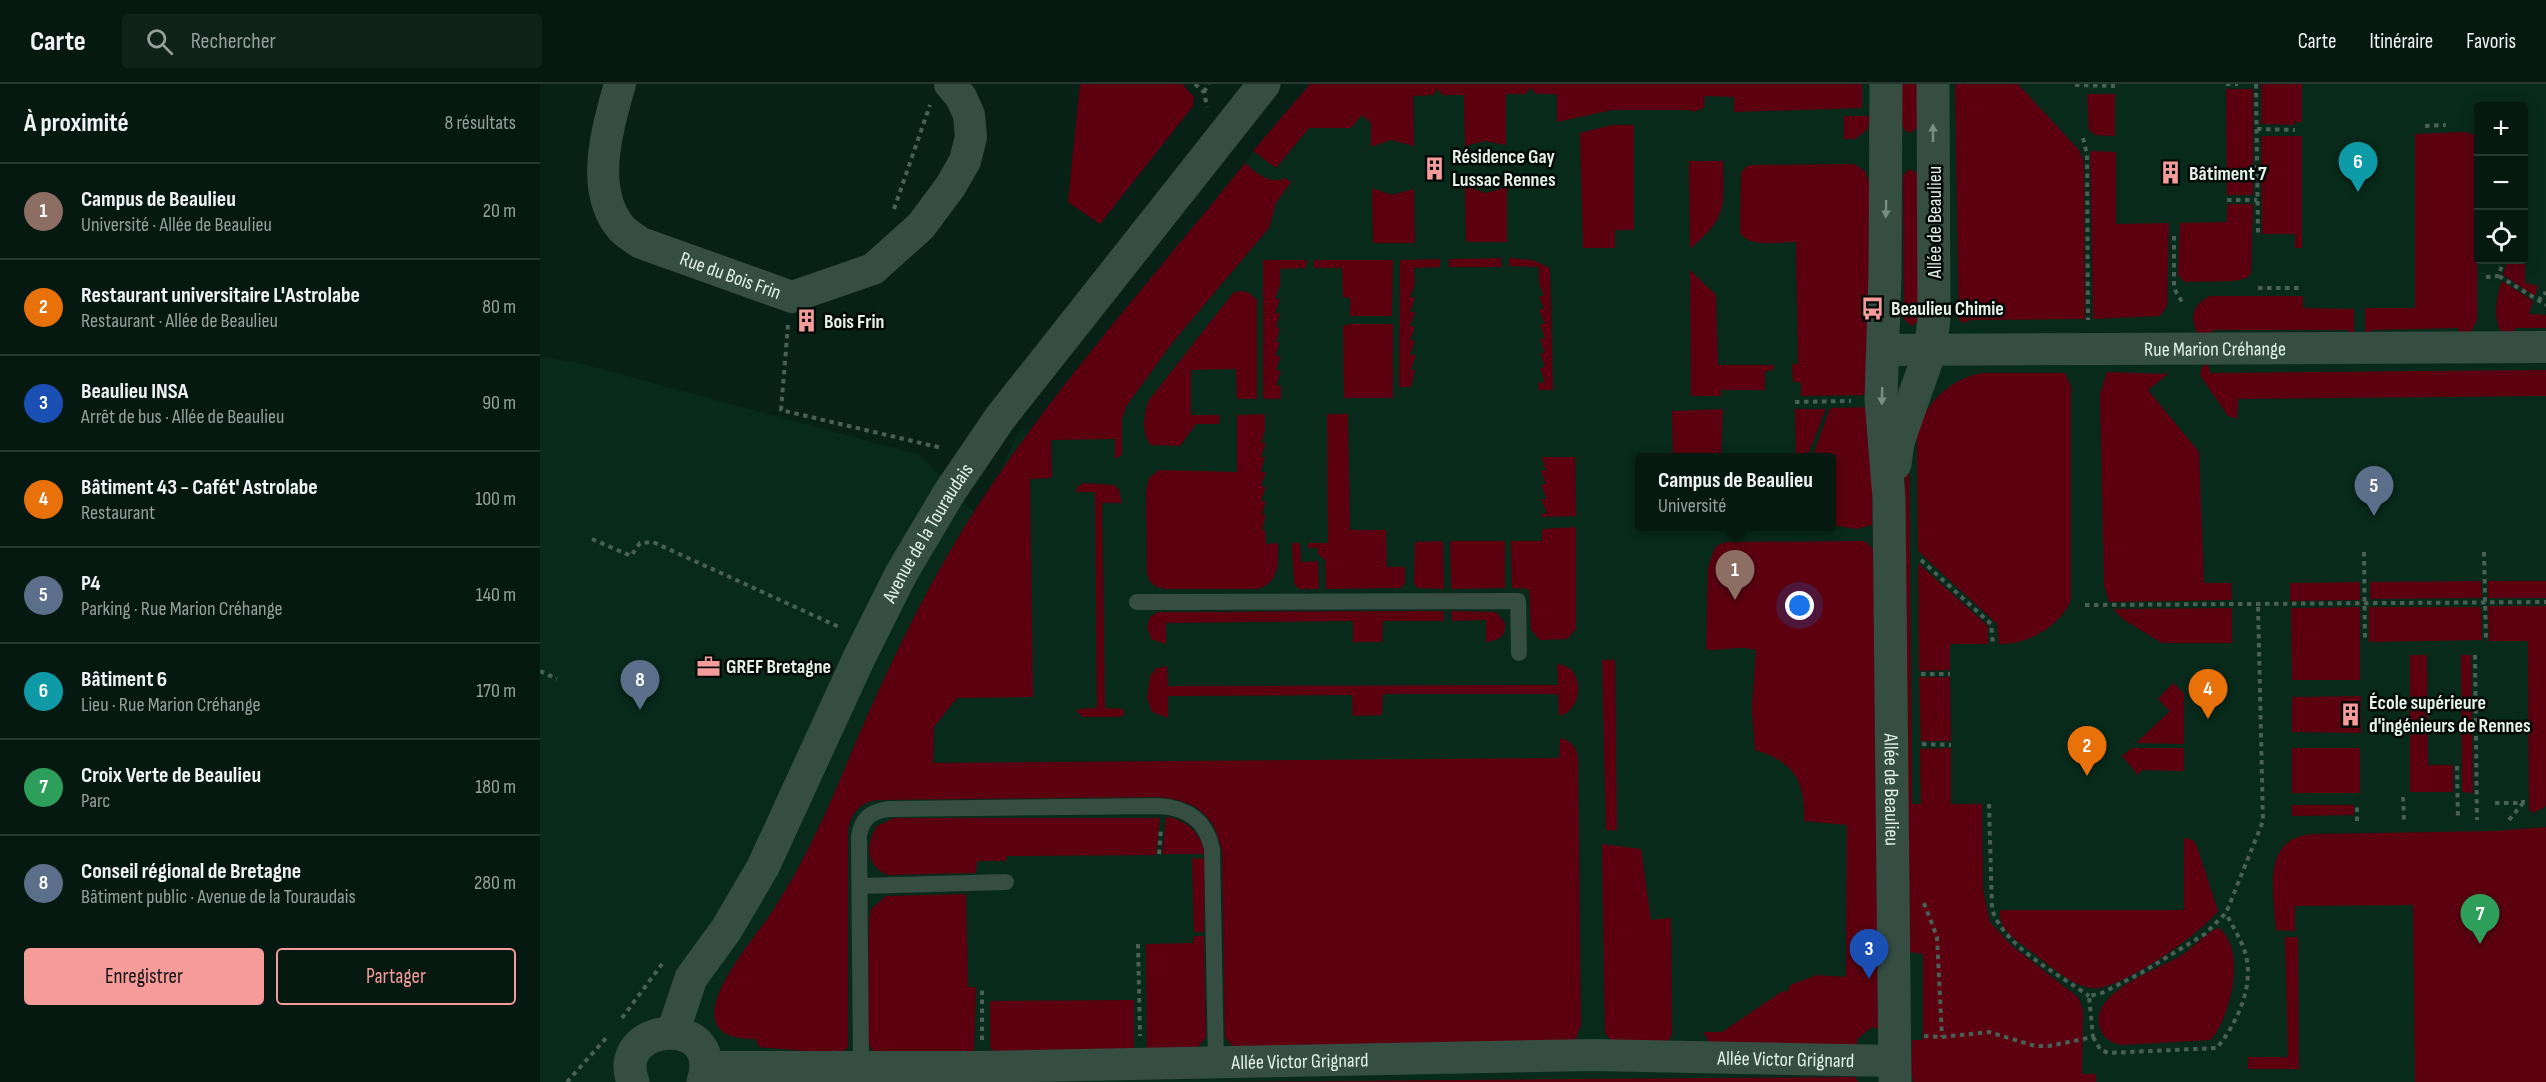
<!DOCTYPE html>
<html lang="fr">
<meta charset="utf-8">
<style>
:root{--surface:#061910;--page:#0f2219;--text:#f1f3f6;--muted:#98a09f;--line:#273830;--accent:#f59b9a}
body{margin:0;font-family:"Sofia Sans Condensed",sans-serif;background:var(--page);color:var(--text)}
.controls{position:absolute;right:18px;top:18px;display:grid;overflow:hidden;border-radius:6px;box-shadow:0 3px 15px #0003}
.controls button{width:54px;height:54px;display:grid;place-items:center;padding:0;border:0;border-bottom:2px solid var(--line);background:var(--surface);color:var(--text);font:30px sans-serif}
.you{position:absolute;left:1260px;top:522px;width:21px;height:21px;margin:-15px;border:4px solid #fff;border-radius:50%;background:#1a73e8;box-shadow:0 0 0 9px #1a73e833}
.badge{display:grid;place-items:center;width:39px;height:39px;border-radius:50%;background:var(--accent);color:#fff;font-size:20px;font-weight:700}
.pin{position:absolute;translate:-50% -50px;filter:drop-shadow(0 2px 3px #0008)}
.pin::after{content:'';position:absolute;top:32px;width:21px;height:18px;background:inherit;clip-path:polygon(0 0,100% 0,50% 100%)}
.popup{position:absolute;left:1095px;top:369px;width:201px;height:78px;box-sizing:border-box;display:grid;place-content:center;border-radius:6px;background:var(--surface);filter:drop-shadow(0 2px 4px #0005);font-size:20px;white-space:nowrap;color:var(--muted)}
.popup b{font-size:22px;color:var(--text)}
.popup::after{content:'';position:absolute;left:50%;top:100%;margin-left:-12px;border:12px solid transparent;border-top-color:var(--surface)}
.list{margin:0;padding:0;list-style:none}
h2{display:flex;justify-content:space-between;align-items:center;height:78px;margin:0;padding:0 24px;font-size:26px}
h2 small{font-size:20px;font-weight:400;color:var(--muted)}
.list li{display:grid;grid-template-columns:39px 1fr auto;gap:18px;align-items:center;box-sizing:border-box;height:96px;padding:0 24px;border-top:2px solid var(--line)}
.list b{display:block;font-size:22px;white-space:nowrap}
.list p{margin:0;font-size:20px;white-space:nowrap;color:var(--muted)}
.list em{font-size:20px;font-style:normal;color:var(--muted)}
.actions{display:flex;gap:12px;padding:18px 24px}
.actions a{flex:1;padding:14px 0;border:2px solid var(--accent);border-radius:6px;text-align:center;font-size:21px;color:var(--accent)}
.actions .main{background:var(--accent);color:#111}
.icon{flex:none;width:33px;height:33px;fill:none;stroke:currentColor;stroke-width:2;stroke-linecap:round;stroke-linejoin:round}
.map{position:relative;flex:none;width:2006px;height:998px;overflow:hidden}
header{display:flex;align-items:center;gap:36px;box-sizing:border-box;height:84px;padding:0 30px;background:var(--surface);border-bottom:2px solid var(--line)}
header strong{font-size:28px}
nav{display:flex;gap:33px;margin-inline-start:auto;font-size:21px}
.search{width:420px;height:54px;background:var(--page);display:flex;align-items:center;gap:15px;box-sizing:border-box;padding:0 21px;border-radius:6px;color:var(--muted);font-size:22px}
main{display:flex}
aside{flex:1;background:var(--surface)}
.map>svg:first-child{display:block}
.built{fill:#082a1b;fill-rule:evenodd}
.green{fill:#5c0010}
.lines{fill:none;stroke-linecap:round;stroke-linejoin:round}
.path{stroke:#4a6056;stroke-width:4;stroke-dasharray:4.5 4.5;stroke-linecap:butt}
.service{stroke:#354e41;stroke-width:16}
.minor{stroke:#354e41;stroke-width:32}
.tertiary{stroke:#354e41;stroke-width:33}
.secondary{stroke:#354e41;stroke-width:33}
.oneway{fill:#7a8f84}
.labels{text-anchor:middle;stroke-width:5;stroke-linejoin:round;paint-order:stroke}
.poi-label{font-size:20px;font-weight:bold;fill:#e2f1e9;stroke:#020805;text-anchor:start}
.street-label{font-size:20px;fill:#e2f1e9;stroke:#020805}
</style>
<header>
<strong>Carte</strong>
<div class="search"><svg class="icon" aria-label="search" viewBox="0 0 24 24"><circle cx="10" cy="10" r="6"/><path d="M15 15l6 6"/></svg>Rechercher</div>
<nav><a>Carte</a><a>Itinéraire</a><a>Favoris</a></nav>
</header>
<main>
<aside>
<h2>À proximité<small>8 résultats</small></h2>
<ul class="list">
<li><span class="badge" style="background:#8d6e63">1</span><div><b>Campus de Beaulieu</b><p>Université · Allée de Beaulieu</p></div><em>20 m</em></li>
<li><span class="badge" style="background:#e8710a">2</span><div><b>Restaurant universitaire L'Astrolabe</b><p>Restaurant · Allée de Beaulieu</p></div><em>80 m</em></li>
<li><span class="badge" style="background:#1a4fb4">3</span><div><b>Beaulieu INSA</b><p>Arrêt de bus · Allée de Beaulieu</p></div><em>90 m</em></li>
<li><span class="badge" style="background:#e8710a">4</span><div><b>Bâtiment 43 - Cafét' Astrolabe</b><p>Restaurant</p></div><em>100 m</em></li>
<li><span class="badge" style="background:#5c6f8a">5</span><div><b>P4</b><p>Parking · Rue Marion Créhange</p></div><em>140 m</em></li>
<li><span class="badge" style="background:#0f9aa8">6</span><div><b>Bâtiment 6</b><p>Lieu · Rue Marion Créhange</p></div><em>170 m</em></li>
<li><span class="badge" style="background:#2e9e5b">7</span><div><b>Croix Verte de Beaulieu</b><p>Parc</p></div><em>180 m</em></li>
<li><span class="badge" style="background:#5c6f8a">8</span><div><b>Conseil régional de Bretagne</b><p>Bâtiment public · Avenue de la Touraudais</p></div><em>280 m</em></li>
</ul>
<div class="actions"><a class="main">Enregistrer</a><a>Partager</a></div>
</aside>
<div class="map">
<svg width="2006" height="998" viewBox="0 0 2006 998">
<rect width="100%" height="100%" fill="#082116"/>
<path class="built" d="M769,0H2006V998H0V273L35,278L380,371L434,428L457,396L479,346L493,345L551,269ZM1938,22H1984V176H1938ZM1099,374H1291V442H1099Z"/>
<g class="green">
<polygon points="540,0 642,0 654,13 653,22 560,140 528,118"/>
<polygon points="770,0 1322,0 1322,24 1194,28 1194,13 1165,12 1164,24 1153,28 1150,26 1072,26 1017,38 1017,10 996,10 991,4 985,10 966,10 966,61 945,57 925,62 924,11 903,11 897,5 893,11 873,12 874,62 851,56 831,63 831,39 822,31 811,44 769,44 736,84 713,67"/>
<polygon points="1361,0 1379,0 1378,43 1371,49 1364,46 1362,40"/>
<polygon points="1415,0 1478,0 1539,66 1544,78 1545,235 1431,236 1423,239 1419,236"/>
<polygon points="1721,0 1762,0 1762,38 1755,38 1755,41 1721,40"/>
<polygon points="1686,5 1713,5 1713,111 1687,111"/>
<polygon points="1547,10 1575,10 1575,52 1555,51 1549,46"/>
<polygon points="1304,32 1331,32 1327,46 1315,55 1304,55"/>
<polygon points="1072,41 1094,41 1094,146 1075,146 1075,164 1043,164 1040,49"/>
<polygon points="1923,48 1933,50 1938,59 1937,236 1930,249 1919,253 1918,244 1831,246 1831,253 1825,254 1825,224 1875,224 1875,50"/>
<polygon points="1721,52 1762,52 1762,164 1755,164 1755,150 1722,150"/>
<polygon points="1550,67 1576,68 1576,140 1629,139 1627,222 1620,232 1553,235"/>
<path d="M1149,77H1183C1184,124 1188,132 1150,165Z"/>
<path d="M705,79C717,89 728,101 745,94L751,98L736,119L729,144L633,258L587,321L582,335V371L575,375V355L511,356L512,394L490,395L493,613L417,614L394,643L393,679L1019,674L1020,654C1030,656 1037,663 1038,674L1041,941L1036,955L1029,961L695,965L685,953L682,767C674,730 657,717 619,713L338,716C320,718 312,728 308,745V963L301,970L219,963L216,955C125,956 208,863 230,831C245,808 260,782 272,757C291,720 305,682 322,644C348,584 377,524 410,467C492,327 604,206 705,79Z"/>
<path d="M1314,80L1325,87L1330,100L1334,311L1261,312V299L1253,297L1252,280H1258L1256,158C1240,158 1210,164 1200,149L1201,89L1207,82L1212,81Z"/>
<polygon points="1370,85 1379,90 1380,236 1371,242 1364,235 1363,91"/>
<polygon points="930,103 945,109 967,103 967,158 926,158 925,104"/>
<polygon points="832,104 852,111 874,105 875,159 833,159"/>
<polygon points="1985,112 1985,199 1998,202 1995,212 1963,191 1968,176 1984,176"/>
<polygon points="1687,120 1713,120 1711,189 1707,194 1694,197 1644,198 1638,191 1640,139 1687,138"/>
<polygon points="961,174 962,183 909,183 909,175"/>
<polygon points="969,174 993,176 1010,184 1013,306 999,306 998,299 1005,298 1000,284 1005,283 1000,269 1005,269 1000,255 1005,254 1000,240 1005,240 999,225 1004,225 999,212 1004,212 999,199 999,183 969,182"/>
<polygon points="900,175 900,183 874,184 875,200 870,213 875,214 870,228 875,228 870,242 875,243 870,256 875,257 870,271 876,271 871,286 875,286 871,303 859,303 860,176"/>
<polygon points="723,176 767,176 766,184 740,185 740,201 735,215 740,215 735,229 740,229 736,243 740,244 736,258 740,258 735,272 741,272 736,286 741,287 736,301 741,302 741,315 723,315"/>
<polygon points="774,176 853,176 852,232 810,232 810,214 803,213 802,184 774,184"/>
<polygon points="1150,186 1176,211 1178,281 1234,281 1233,286 1225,287 1225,306 1181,306 1181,312 1151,312"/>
<path d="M1962,197L1993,217L1989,230L2006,231V244H1975L1973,253L1960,246C1953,232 1957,211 1962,197Z"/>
<path d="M699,207L708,208L717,216V315H697L696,285L651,286V331H680L679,340H656L640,362L611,361C601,350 604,329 609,316L693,209Z"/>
<path d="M1670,212H1763V224L1814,225V254H1809L1808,246H1673L1672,255L1657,248C1649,233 1654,219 1670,212Z"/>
<polygon points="810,240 853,240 853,314 804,314 803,242"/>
<polygon points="1668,279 1670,289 2006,286 2006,312 1698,315 1697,335 1688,332 1660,291 1662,283"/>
<polygon points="1567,288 1628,290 1608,306 1659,368 1664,499 1691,499 1692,516 1569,518 1564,501 1560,311"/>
<path d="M1442,289H1525L1531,302V516C1520,543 1486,561 1459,560L1457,540L1378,467L1377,354C1382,321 1409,295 1442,289Z"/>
<polygon points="1334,323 1332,441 1317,445 1291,441 1291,374 1272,374 1290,324"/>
<polygon points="1183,325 1181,373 1133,373 1132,327"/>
<polygon points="1255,325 1286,325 1267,373 1256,373"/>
<path d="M725,330V346L721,359H726L721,373H725L721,388H726L721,402L726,403L721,417H726L722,431H726L722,445L725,446L726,460L738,459C738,479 740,499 717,505H626C616,504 608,499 607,489L606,408L609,394L619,386L697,388V331Z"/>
<polygon points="787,330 808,330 810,446 846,446 847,483 865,483 865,499 861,504 786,505 785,476 778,470 778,464 768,464 768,459 788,459"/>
<polygon points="1369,349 1372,720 1381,720 1380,665 1411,664 1411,720 1442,720 1443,806 1450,838 1472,862 1539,914 1543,927 1542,990 1556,990 1556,998 1373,998 1371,985 1372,956 1383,956 1383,870 1370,868 1365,394"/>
<polygon points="1002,373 1035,373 1036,432 1002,433 1001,430 1007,429 1001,415 1007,415 1001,401 1006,400 1001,387 1006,386"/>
<polygon points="544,399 574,401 579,406 582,419 562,419 565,624 584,625 584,631 580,633 543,633 537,628 537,625 557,624 555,408 536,408 538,402"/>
<polygon points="1036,443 1036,545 1027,555 1000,556 991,546 989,505 972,504 971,457 1002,457 1002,445"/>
<polygon points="903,457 904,505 877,504 874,499 875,458"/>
<polygon points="910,457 965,457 965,504 911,505"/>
<path d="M1325,457L1333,465L1334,474L1338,945L1332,943L1317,955V962L1170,959L1163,948H1182L1241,908L1248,907L1250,901L1277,891L1306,893L1307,741L1264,737C1265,697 1255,678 1215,666L1212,625L1216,566C1199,561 1184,567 1166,566L1168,485L1173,468L1178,461L1187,458Z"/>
<polygon points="752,459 760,459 761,478 778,477 779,505 759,505 754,500"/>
<polygon points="1378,479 1448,542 1448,560 1410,560 1410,586 1379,587"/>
<polygon points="1941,497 1942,514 1830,515 1830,498"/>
<rect x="1948" y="497" width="58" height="17"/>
<polygon points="1820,498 1820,516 1750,517 1750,499"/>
<polygon points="1948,522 2006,522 2006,722 1994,729 1989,726 1988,557 1949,557"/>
<polygon points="1820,523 1820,596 1752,596 1751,524"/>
<polygon points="1829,523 1941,523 1942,556 1829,558"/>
<polygon points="1692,524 1692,559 1622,559 1584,536 1573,525"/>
<polygon points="903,527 904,537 843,537 842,558 813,558 813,537 626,539 626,560 611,555 607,543 610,533 618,528"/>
<path d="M911,527L956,528L965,539C967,552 958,557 946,558V536L912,537Z"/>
<polygon points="1870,571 1887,571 1888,681 1913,681 1913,708 1870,708"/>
<polygon points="1921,571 1931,571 1933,709 1922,708"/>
<polygon points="1062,576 1075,576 1077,746 1066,746"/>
<path d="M1017,579L1031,585C1044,600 1039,627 1019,632L1018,610H843L842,631L813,632L812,611L628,612V634L612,628L607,613L610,592L617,584L627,582L628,602L1018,601Z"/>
<polygon points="1379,593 1410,593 1411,657 1381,657"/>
<polygon points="1633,599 1644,609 1644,660 1596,659 1630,627 1618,615"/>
<polygon points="1821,612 1821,649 1752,648 1752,613"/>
<polygon points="1592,664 1644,664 1644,687 1602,686 1598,691 1582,672"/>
<rect x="1752" y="664" width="68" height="45"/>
<polygon points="1752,721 1814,721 1814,731 1752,732"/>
<path d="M626,733C646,735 661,749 665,770H622Z"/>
<path d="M354,734H620L616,771L467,772L466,777H437L436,789L347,791C326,781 325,762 337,742Z"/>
<path d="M2006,743V998H1875L1873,821L1755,822V847L1736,846C1734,809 1720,754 1773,750L1956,747Z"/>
<path d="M1644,754L1653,756L1657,762L1678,827C1662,849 1577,909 1551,904C1528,900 1506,878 1488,865C1475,855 1458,845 1460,826H1644Z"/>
<polygon points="1062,760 1101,765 1111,836 1131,834 1132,950 1128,958 1070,956 1065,949"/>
<polygon points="652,774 665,775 664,848 654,848"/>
<polygon points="426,810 428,903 436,903 434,966 430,969 333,968 328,958 329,836 331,825 346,812"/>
<path d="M1679,844C1707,867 1691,931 1671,956L1582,961C1570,959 1562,953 1559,941C1553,906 1618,886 1642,871C1653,864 1669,846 1679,844Z"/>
<polygon points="654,852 664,852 666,953 657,964 607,968 606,860 653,859"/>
<polygon points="1745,853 1758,853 1759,985 1708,985 1708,973 1748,973"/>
<polygon points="594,916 594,968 454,968 450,963 450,917"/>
<polygon points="1315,993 1318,998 678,998"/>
</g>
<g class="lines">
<g class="path">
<polyline points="655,0 664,8 667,23"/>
<polyline points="1686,0 1698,0"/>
<polyline points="1716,0 1718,152"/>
<polyline points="1535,1 1575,2"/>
<polyline points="664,8 669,0"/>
<polyline points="1885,42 1906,41"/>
<polyline points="1717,45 1755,46"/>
<polyline points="1543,54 1547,71 1548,236"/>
<polyline points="1984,97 1984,104"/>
<polyline points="1687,116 1717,116"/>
<polyline points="354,125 390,21"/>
<polyline points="1634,152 1634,204 1642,218"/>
<polyline points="1959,192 2006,221"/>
<polyline points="1946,193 1959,192 1963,176"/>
<polyline points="1718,204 1762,204"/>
<polyline points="1999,217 2002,210 2006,209"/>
<polyline points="248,241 241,326 402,364"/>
<polyline points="1255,318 1311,317"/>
<polyline points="52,455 91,472 100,459 113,458 299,543"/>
<polyline points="1824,468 1825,557"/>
<polyline points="1944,468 1946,557"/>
<polyline points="1381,476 1451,540 1453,560"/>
<polyline points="1545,521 2006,518"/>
<polyline points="1935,571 1937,736"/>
<polyline points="0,587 17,595"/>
<polyline points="1381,590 1410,590"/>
<polyline points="1382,660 1411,661"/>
<polyline points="1917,682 1918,736"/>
<polyline points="1863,713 1864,737"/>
<polyline points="1955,719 1983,719 1983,716"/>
<path d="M1449,720L1452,825C1464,863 1517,889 1549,912"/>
<polyline points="1969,736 1983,719"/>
<polyline points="1817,737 1817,721"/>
<polyline points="619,770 621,744"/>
<polyline points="1384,819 1397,853 1402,953"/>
<polyline points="598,860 600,952"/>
<polyline points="82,934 122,880"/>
<polyline points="1384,952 1402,953 1449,948 1495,962 1509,962 1553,953 1549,912 1562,909 1601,889 1665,850 1686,829 1709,772 1723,737 1718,521"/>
<path d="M1553,953L1560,965L1568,969L1677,964C1696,940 1714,904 1706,872C1703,858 1692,842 1686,829"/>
<polyline points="442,956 442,903"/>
<polyline points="27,998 66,954"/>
</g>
<g class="service">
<polyline points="597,518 978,517 979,569"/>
<polyline points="321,802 466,798"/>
<path d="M321,984L319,753C321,734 332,727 349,725L619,722C648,724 666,736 672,765L676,980"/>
</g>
<g class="minor">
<path id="s1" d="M80,0C68,43 48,106 82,145C87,150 95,155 101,159L252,213L333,185L381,142L410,103L425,77L431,53L429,31L421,13L410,0"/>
<path id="s2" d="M1343,266L2006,263"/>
<path id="s3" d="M166,983H442L1053,971L1355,977"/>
</g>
<g class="tertiary">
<path id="s4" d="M1346,0L1345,190L1341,316L1349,414L1355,998"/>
<polyline points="1355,380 1358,358 1390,267 1394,235 1393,0"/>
</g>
<g class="secondary">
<path id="s5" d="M133,948L151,894L186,846L223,783L319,574L361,490L409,409L460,334L724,0"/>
<path d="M93,998C70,938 185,928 163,998"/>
</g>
</g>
<defs><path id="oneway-solid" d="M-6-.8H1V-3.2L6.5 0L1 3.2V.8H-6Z" transform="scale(1.5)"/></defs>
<g class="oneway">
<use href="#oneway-solid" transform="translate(1393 49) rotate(-90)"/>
<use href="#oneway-solid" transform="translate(1346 125) rotate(91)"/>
<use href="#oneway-solid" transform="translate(1342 312) rotate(91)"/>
</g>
<defs>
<symbol id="building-bare" viewBox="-9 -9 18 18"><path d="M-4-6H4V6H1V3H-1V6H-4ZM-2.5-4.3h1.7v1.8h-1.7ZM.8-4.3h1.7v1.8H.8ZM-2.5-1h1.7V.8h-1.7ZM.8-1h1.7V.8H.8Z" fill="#f59b9a" stroke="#020805" stroke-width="2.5" paint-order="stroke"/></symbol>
<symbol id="bus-bare" viewBox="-9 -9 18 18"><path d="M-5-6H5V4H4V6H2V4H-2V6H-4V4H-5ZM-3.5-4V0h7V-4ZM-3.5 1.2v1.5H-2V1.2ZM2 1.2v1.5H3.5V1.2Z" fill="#f59b9a" stroke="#020805" stroke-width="2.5" paint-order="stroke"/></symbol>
<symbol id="office-bare" viewBox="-9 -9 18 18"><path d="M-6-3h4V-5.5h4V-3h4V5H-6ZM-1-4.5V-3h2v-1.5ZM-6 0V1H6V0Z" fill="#f59b9a" stroke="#020805" stroke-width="2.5" paint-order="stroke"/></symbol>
</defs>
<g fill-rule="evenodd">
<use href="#building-bare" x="878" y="68" width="33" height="33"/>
<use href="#building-bare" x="1614" y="72" width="33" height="33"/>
<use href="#bus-bare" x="1316" y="208" width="33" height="33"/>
<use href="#building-bare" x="250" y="220" width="33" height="33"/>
<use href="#office-bare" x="152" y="566" width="33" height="33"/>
<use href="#building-bare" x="1794" y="614" width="33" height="33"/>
</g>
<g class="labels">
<g class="poi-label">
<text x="912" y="79">Résidence Gay<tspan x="912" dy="23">Lussac Rennes</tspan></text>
<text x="1649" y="96">Bâtiment 7</text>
<text x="1351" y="231">Beaulieu Chimie</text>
<text x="284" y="244">Bois Frin</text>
<text x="186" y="589">GREF Bretagne</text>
<text x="1829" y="625">École supérieure<tspan x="1829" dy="23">d'ingénieurs de Rennes</tspan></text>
</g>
<g class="street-label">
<text transform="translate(1394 138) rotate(-90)" y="7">Allée de Beaulieu</text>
<text dy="7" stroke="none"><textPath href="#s1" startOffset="270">Rue du Bois Frin</textPath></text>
<text dy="7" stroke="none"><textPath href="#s2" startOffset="332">Rue Marion Créhange</textPath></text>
<text dy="7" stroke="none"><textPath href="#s5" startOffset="562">Avenue de la Touraudais</textPath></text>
<text dy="7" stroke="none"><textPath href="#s4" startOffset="706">Allée de Beaulieu</textPath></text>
<text dy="7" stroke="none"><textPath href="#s3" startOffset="1080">Allée Victor Grignard</textPath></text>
<text dy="7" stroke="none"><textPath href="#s3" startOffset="594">Allée Victor Grignard</textPath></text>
</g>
</g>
</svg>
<div class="controls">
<button>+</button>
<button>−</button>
<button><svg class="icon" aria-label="locate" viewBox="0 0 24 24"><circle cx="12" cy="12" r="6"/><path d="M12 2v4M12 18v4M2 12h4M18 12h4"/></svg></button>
</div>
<div class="you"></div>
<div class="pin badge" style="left:1195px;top:516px;background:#8d6e63">1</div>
<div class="popup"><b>Campus de Beaulieu</b>Université</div>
<div class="pin badge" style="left:1547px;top:692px;background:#e8710a">2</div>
<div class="pin badge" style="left:1329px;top:895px;background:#1a4fb4">3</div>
<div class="pin badge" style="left:1668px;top:635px;background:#e8710a">4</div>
<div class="pin badge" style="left:1834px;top:432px;background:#5c6f8a">5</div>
<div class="pin badge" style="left:1818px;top:108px;background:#0f9aa8">6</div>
<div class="pin badge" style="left:1940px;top:860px;background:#2e9e5b">7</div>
<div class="pin badge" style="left:100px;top:626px;background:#5c6f8a">8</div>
</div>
</main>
